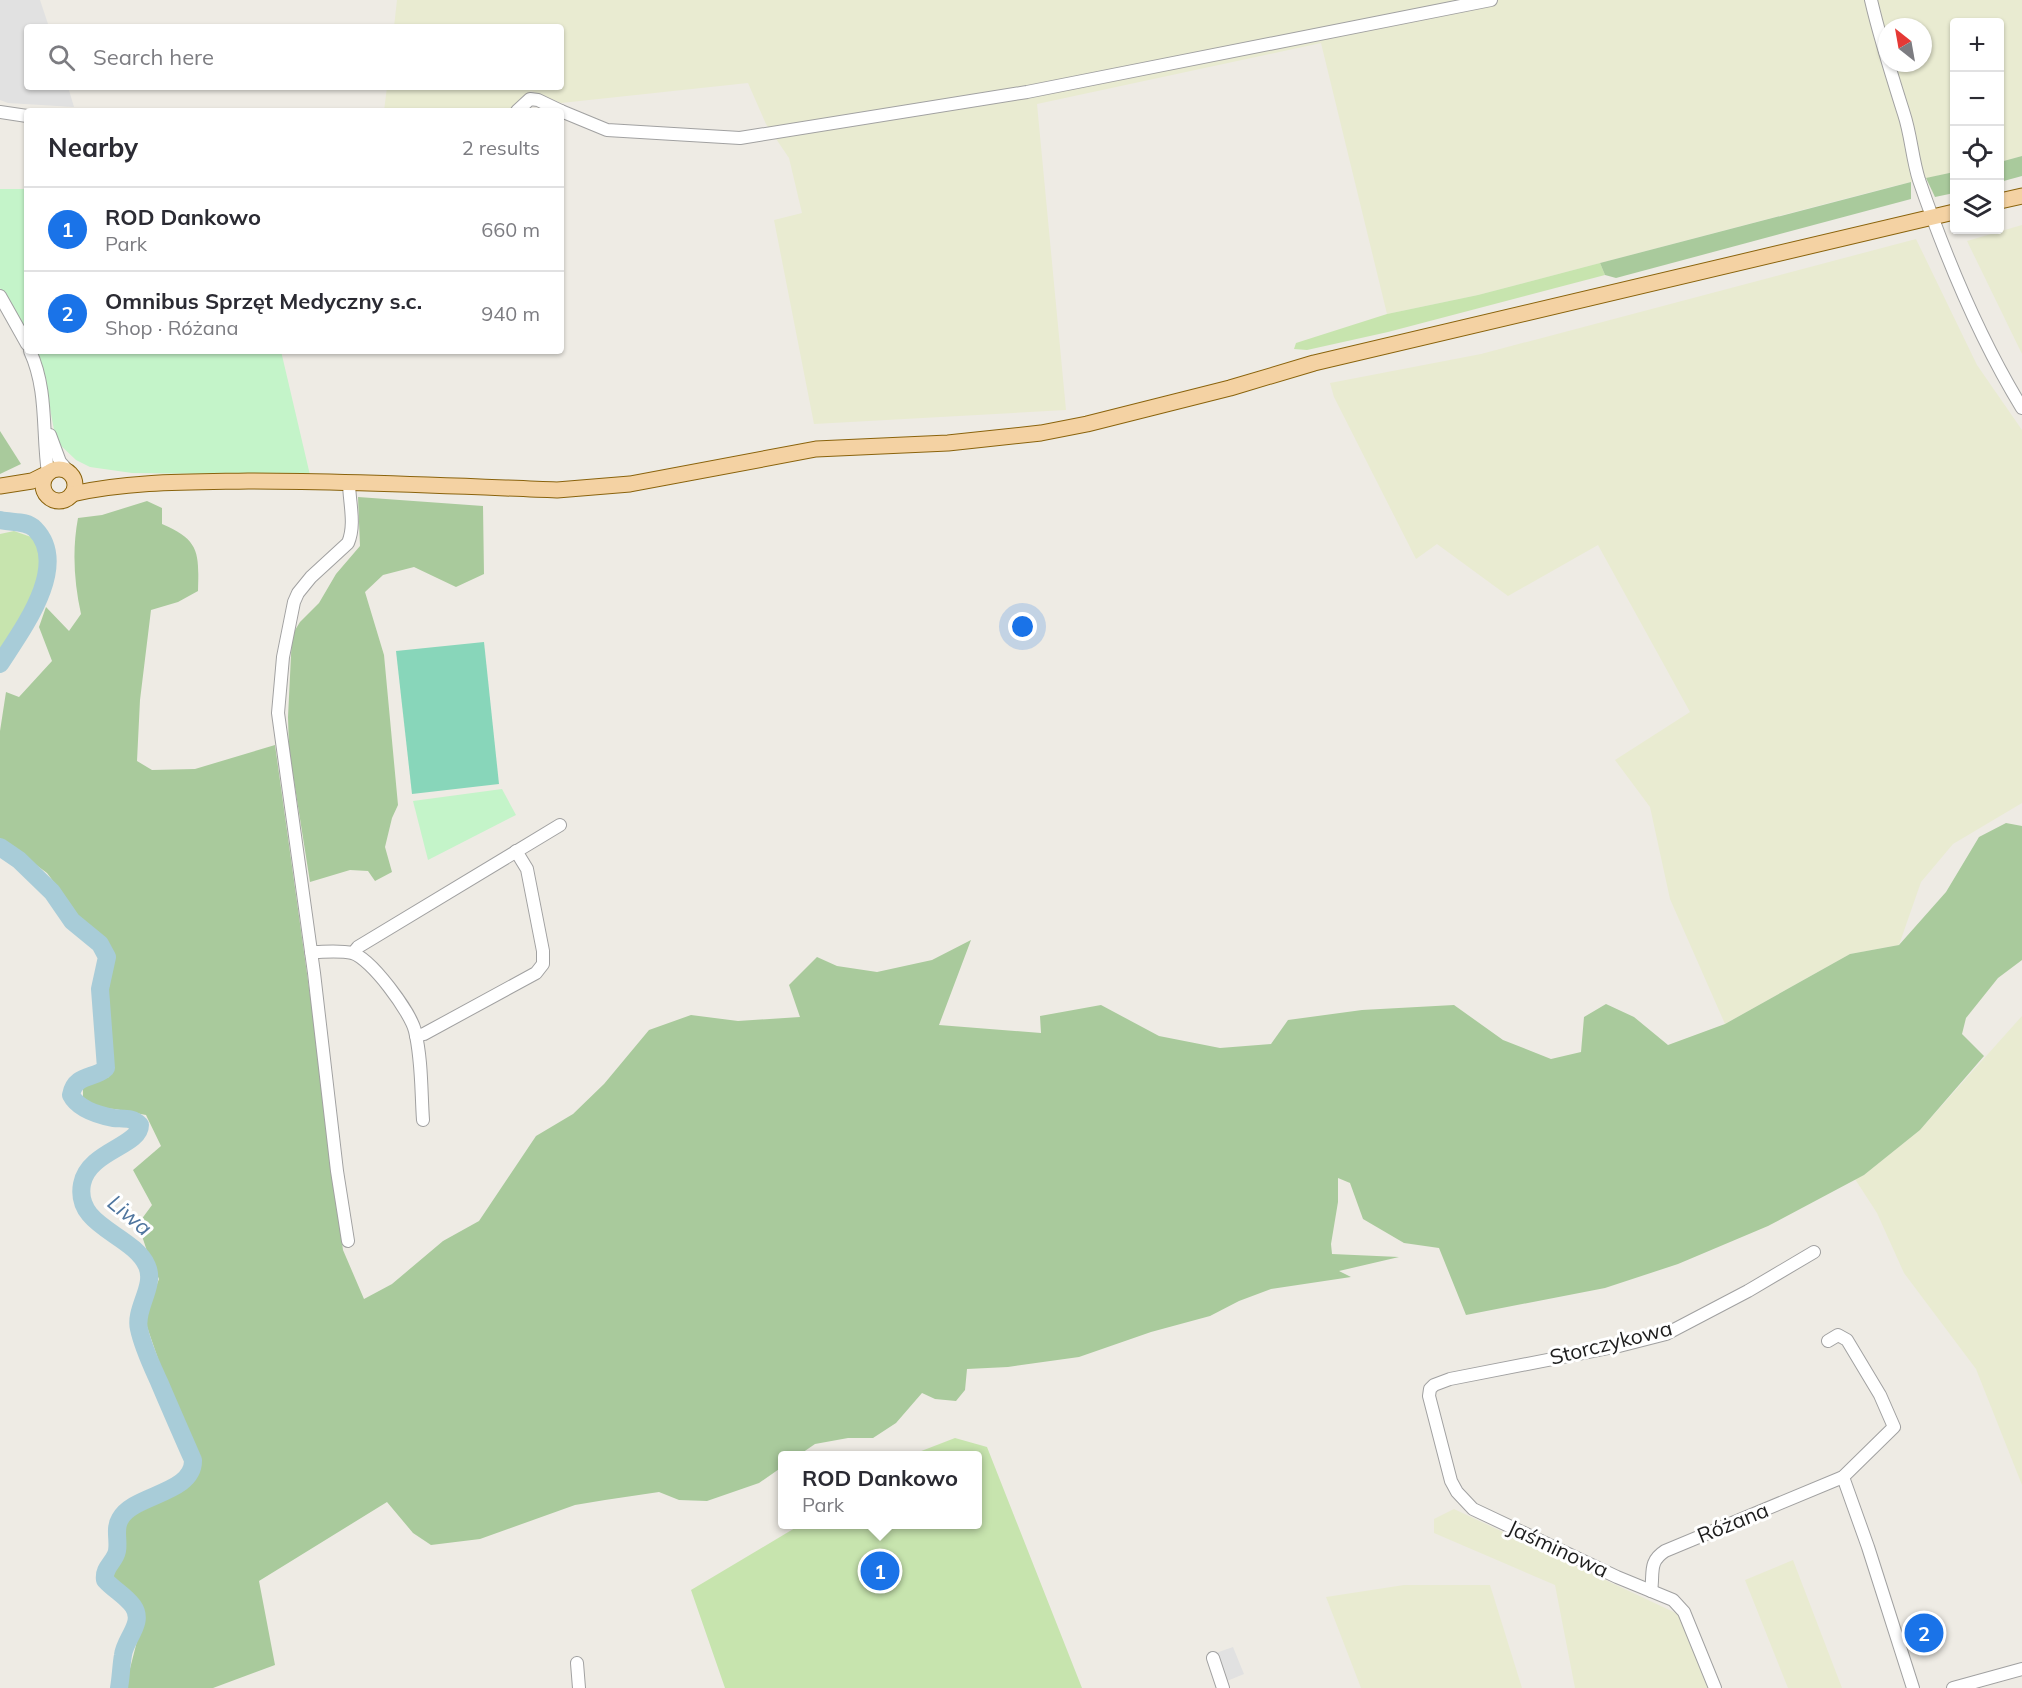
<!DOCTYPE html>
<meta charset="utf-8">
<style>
:root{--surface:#fff;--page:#f7f7f7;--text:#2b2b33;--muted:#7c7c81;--line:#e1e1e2;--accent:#1a73e8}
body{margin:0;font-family:Mulish,sans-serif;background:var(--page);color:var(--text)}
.controls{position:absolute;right:18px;top:18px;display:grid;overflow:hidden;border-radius:6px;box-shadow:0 2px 4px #0004}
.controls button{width:54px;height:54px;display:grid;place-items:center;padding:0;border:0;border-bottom:2px solid var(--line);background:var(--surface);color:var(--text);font:30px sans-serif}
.compass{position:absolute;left:1878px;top:18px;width:54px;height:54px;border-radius:50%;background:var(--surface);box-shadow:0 2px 4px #0004;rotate:329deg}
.you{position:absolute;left:1023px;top:627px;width:21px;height:21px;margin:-15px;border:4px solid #fff;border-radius:50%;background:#1a73e8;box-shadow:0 0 0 9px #1a73e833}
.badge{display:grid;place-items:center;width:39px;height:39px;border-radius:50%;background:var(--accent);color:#fff;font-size:20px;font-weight:700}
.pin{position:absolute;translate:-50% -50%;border:3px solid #fff;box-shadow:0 2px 6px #0006}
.popup{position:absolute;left:778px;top:1451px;width:204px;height:78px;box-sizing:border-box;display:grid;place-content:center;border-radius:6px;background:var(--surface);filter:drop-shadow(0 2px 4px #0005);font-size:20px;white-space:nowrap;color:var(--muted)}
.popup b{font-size:22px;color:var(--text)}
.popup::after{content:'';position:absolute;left:50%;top:100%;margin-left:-12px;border:12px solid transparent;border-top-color:var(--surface)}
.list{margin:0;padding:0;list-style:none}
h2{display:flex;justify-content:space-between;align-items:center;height:78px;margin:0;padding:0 24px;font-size:26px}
h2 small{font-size:20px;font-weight:400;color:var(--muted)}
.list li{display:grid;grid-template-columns:39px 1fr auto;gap:18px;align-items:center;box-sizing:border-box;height:84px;padding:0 24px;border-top:2px solid var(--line)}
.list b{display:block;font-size:22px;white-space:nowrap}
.list p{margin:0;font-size:20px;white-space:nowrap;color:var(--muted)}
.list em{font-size:20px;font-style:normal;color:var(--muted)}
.icon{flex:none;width:33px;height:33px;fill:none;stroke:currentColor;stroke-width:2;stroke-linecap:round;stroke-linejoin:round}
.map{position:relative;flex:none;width:2022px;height:1688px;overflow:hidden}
.search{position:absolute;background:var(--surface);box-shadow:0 2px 4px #0004;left:24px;top:24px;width:540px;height:66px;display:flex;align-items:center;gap:15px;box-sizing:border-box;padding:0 21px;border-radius:6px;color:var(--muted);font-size:22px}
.panel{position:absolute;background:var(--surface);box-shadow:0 2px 4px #0004;left:24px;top:108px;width:540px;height:246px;border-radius:6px}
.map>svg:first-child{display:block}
.farmland{fill:#e9ebd1;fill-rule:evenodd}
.grass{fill:#c7e4ae}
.forest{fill:#a9ca9c}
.park{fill:#c4f4c9}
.pitch{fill:#88d6ba}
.parking{fill:#e1e1e1}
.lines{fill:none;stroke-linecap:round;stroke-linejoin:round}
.river{stroke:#a8ccd8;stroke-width:18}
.minor-casing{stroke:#a1a1a1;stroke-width:14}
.major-casing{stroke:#8a630c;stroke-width:17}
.minor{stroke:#fff;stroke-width:12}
.major{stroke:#f4d2a3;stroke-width:15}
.labels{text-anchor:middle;stroke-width:6;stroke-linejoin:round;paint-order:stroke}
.street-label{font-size:21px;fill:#1d1d1d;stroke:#fff}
.water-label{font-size:22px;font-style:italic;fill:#4f759e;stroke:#fff}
</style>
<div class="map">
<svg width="2022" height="1688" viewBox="0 0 2022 1688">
<rect width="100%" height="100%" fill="#eeebe4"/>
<g class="farmland">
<path d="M397,0H2022V156L2000,162V22H1954V172L1890,187L1478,295L1387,314L1321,43L1037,104L1066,410L814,424L774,220L802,213L789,158L766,124L748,83L561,103L531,91L509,111H384L387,87H561V27H394ZM1887,27H1923V63H1887Z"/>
<polygon points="2022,225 2022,354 1967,241"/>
<polygon points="1916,239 1977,365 2022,430 2022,803 1953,844 1921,882 1899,945 1850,954 1725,1024 1670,899 1650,807 1615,760 1690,712 1598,545 1508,596 1437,544 1416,559 1334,397 1330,383 1481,354"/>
<polygon points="2022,1016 2022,1485 1976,1369 1904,1273 1877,1213 1855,1179 1864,1175 1920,1130"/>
<polygon points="1454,1509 1680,1615 1708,1688 1575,1688 1555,1585 1434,1533 1434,1519"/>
<polygon points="1793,1560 1842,1688 1788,1688 1745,1580"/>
<polygon points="1404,1585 1490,1585 1522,1688 1361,1688 1326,1597"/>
</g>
<g class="grass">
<polygon points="1600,263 1605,275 1388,332 1307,350 1294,349 1296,343 1387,314 1478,295"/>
<polygon points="14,531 34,538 44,565 36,595 0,655 0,534"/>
<polygon points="955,1438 987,1447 1082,1688 725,1688 691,1590 800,1525 978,1524 978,1456 911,1455"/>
</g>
<g class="forest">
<polygon points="2022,156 2022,176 2000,182 2000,162"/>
<polygon points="1954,172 1954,193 1935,197 1926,178"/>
<polygon points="1911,182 1911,199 1616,278 1605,275 1600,263"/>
<polygon points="0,431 21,464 0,474"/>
<polygon points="358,497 483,506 484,574 456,587 414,567 383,575 365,592 384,655 398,805 392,818 385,847 392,872 375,881 368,871 350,870 310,882 289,749 288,717 292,635 300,622 319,603 336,574 360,546"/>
<path d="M147,501L162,508V524C200,540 199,553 198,591L178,602L151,610L140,700L137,761L152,770L195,769L275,745L318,1052L343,1250L364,1299L392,1284L443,1241L479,1221L536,1136L573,1114L604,1084L649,1030L691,1015L738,1021L800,1017L789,985L817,957L837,966L877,972L932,960L971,940L939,1025L1041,1033L1040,1016L1101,1005L1159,1036L1220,1048L1271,1044L1288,1020L1362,1010L1454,1005L1503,1040L1551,1059L1581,1052L1584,1017L1606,1004L1634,1017L1668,1045L1725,1024L1850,954L1899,945L1946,892L1979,837L2006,823L2022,826V960L1998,978L1966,1018L1962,1034L1984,1056L1920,1130L1864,1175L1768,1226L1678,1264L1605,1288L1466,1315L1439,1248L1404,1243L1363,1219L1350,1183L1338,1178V1202L1331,1244L1332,1254L1399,1257L1339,1271L1351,1277L1271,1289L1239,1301L1210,1316L1151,1332L1079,1357L1008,1367L967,1369L965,1390L956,1401L935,1399L922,1393L896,1423L873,1438H848L815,1444L799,1455L782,1456V1467L759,1483L707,1501L679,1500L659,1492L605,1500L575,1505L480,1539L431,1545L413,1533L387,1502L259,1581L275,1665L213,1688H125L144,1614L109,1578L123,1549L122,1526L135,1511L176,1493L196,1473L190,1445L177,1414L144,1318L159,1279L149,1257L138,1224L152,1205L133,1170L161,1146L146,1115L115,1109L99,1108L83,1098V1087L109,1077L110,1035L108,996L112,963L98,934L79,921L69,902L47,873L0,838V731L6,692L19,697L52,661L39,627L46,607L69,631L81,614C74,582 72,550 78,518L102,515Z"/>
</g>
<g class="park">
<polygon points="0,189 27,189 27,337 0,288"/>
<polygon points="35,351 281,351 310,475 132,473 90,467 76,460 56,441 42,365"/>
<polygon points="502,789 516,815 428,860 413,801"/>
</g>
<polygon class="pitch" points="484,642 499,784 412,794 396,651"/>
<g class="parking">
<polygon points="0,0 40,0 49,27 27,27 27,87 68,87 74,107 8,103 0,100"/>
<polygon points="1233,1647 1244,1674 1227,1681 1216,1653"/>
</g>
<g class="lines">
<g class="river">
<path d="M0,520C12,523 26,520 35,529C71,566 21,631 0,664"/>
<path d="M0,847L19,860L52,892L72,921L100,944L107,957L100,989L106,1068C96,1079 75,1073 71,1095C78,1109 98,1115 113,1118C123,1119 133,1117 140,1125C140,1146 88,1151 82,1184C74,1227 133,1234 147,1266C156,1286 134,1309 139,1329C143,1348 152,1366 160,1384C171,1410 182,1435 193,1460C194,1494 133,1494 120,1519C114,1529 119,1540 117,1551C115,1562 103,1567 105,1580C114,1590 125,1595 133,1606C145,1623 125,1638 123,1655C121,1666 121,1677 119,1688"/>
</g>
<defs>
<g id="minor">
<path d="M1871,0C1880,39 1892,76 1904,114C1911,135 1912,158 1919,180C1946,258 1979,338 2022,408"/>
<polyline points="517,111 530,99 538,100 561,111"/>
<polyline points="561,111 607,130 740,138 1027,92 1491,0"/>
<polyline points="0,112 27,116"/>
<polyline points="0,296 27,344"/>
<path d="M30,351C48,390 42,432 48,473"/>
<polyline points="50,435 60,462 69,472"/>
<path d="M311,952C324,952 340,950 352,953C371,958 411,1013 415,1031C422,1060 421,1091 423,1120"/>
<polyline points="353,953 358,947 560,825"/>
<polyline points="416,1036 424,1034 536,973 543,964 543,951 527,869 516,851"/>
<path d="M348,1241L337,1171L314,973L278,713L283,657L294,602L298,593L311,577L348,543C356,524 349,502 349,482"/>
<polyline points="1843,1477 1868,1547 1913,1688"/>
<path d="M1651,1591C1654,1573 1648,1562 1665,1551L1843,1477L1894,1427L1880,1395L1847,1340L1838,1335L1828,1341"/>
<polyline points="1213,1658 1223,1688"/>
<polyline points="577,1663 579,1688"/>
<polyline points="1715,1688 1684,1612 1673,1600 1617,1577 1473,1509 1457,1492 1451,1481 1429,1396 1430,1389 1434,1385 1450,1379 1619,1346 1666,1334 1748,1291 1814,1252"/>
<polyline points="1953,1688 2022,1669"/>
</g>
<g id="major">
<polyline points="2000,201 2022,196"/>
<circle cx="59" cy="485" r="16"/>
<polyline points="0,486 32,481 48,473"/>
<path d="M72,494C130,481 189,482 248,481C351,481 454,486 557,490L630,484L816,449L948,443L1041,433L1087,424L1230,388L1314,363L1954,212"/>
</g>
</defs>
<use href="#minor" class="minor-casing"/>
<use href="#major" class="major-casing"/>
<use href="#minor" class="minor"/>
<use href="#major" class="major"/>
</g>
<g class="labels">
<g class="street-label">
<text transform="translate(1611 1343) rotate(-14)" y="7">Storczykowa</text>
<text transform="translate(1733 1523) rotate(-22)" y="7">Różana</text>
<text transform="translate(1558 1549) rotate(25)" y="7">Jaśminowa</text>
</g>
<g class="water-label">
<text transform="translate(130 1215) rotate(40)" y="8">Liwa</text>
</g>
</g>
</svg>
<div class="controls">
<button>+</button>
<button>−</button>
<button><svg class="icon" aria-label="locate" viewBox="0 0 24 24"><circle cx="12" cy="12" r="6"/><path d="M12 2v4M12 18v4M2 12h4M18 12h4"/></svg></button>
<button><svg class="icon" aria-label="layers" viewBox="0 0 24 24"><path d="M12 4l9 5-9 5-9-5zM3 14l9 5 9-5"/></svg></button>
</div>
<svg class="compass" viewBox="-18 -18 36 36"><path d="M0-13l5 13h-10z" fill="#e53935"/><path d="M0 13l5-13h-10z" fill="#7c7c81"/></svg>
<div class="you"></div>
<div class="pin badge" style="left:880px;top:1571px">1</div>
<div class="popup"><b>ROD Dankowo</b>Park</div>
<div class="pin badge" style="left:1924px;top:1633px">2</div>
<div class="search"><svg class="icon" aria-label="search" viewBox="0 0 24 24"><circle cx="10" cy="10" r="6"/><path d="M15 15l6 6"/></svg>Search here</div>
<section class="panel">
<h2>Nearby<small>2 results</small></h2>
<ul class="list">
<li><span class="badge">1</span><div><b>ROD Dankowo</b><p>Park</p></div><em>660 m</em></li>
<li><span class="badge">2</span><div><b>Omnibus Sprzęt Medyczny s.c.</b><p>Shop · Różana</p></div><em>940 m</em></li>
</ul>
</section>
</div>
